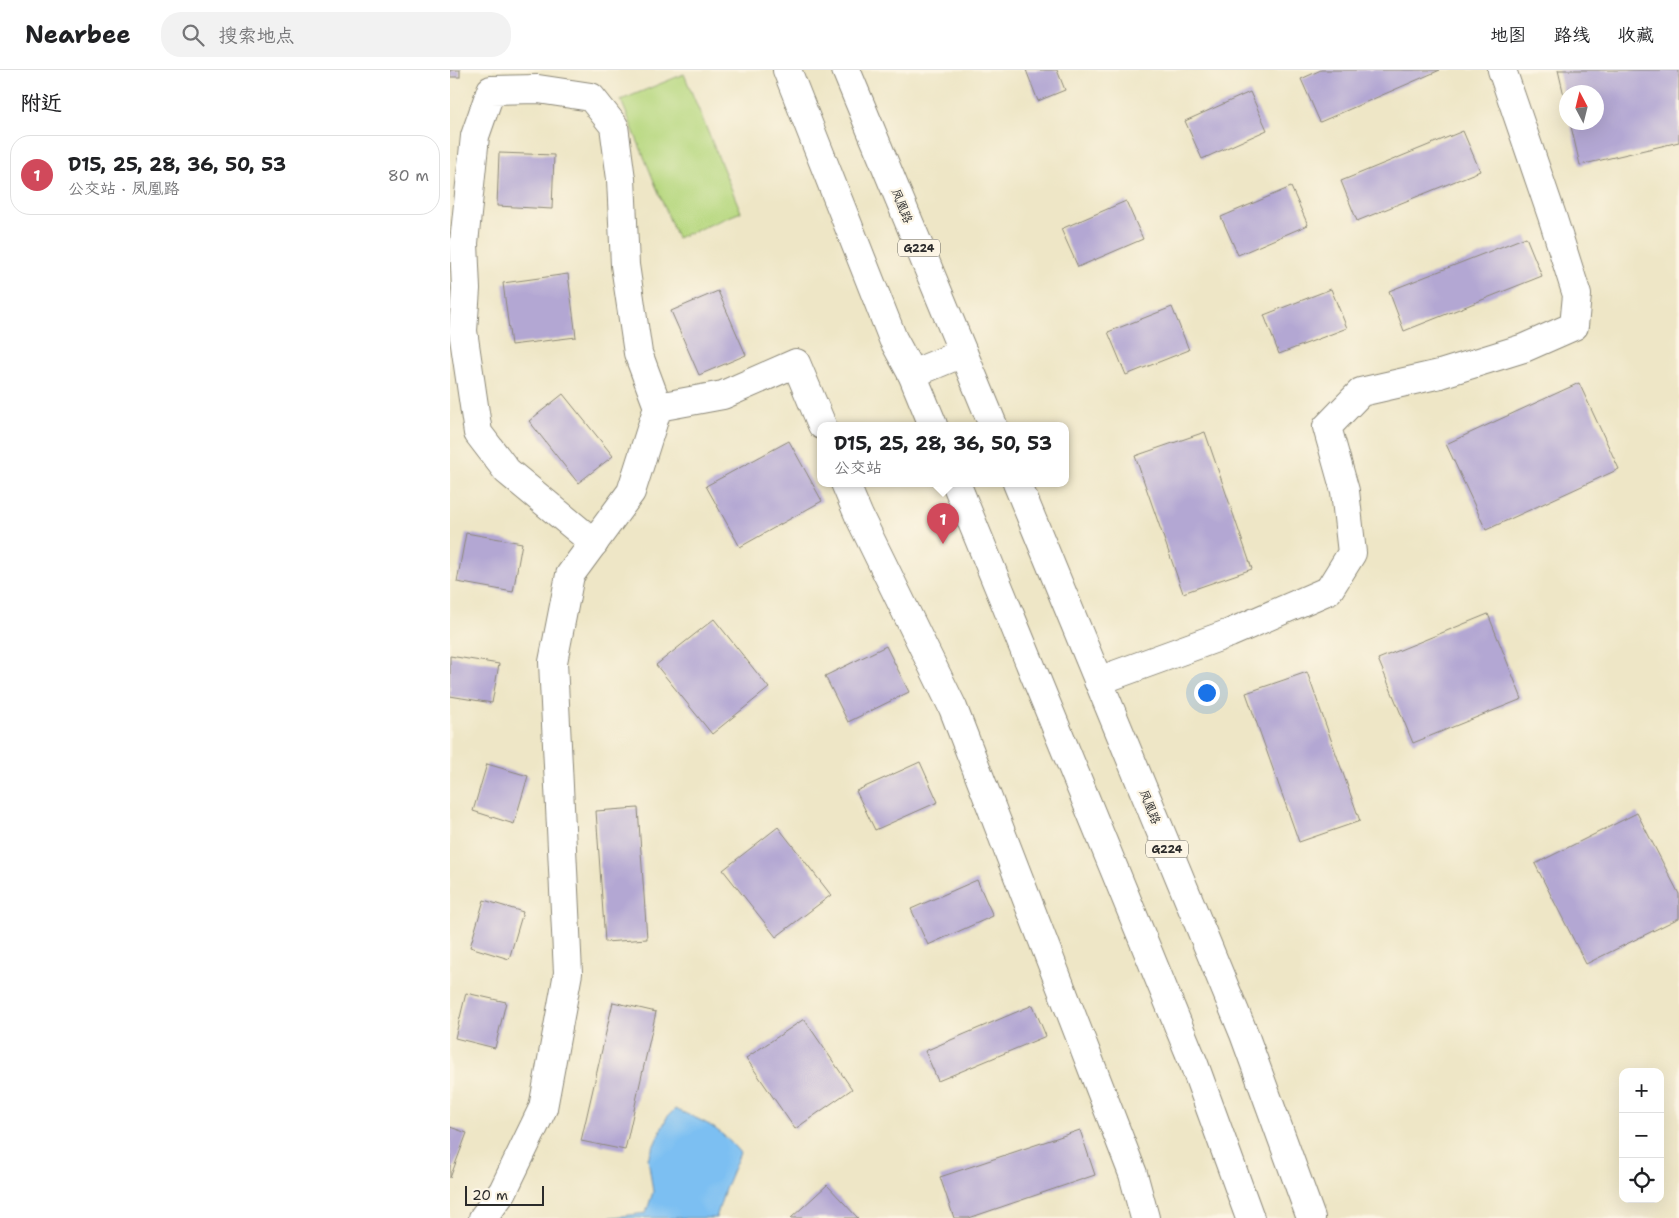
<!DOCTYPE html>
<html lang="zh">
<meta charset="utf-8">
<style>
:root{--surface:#fff;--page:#f2f2f2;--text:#202124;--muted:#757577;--line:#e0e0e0;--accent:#d1495b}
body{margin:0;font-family:"Shantell Sans","LXGW WenKai TC",sans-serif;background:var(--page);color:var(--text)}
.controls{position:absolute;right:15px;bottom:15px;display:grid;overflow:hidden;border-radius:10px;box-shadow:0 5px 20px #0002}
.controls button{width:45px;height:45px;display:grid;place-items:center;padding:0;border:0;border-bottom:1px solid var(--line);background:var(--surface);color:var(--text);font:25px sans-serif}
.compass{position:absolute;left:1109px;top:15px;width:45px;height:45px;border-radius:50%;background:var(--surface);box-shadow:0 5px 20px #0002;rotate:353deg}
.scale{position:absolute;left:15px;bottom:12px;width:79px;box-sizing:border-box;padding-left:5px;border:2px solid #2b2b2b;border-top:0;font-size:14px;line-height:18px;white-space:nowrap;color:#2b2b2b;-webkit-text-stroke:4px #fcf5e5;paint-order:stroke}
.you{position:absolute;left:756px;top:622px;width:18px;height:18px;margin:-12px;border:4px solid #fff;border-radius:50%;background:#1a73e8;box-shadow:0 0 0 8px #1a73e833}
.badge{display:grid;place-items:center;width:32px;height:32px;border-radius:50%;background:var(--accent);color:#fff;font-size:16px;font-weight:700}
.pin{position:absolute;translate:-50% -41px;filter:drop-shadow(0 1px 2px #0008)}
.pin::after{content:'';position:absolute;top:26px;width:18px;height:15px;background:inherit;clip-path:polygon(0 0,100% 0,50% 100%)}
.popup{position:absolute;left:367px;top:352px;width:252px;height:65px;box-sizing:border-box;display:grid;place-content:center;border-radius:10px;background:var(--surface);filter:drop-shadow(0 1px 4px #0005);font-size:16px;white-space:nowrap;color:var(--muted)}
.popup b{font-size:19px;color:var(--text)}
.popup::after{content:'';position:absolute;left:50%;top:100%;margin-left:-10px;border:10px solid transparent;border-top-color:var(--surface)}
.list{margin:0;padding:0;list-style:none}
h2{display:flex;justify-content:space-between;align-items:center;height:65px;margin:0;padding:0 20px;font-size:21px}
h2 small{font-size:16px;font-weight:400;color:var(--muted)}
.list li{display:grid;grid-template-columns:32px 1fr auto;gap:15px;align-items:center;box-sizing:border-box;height:80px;margin:0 10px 10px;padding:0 10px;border:1px solid var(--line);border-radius:20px}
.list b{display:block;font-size:19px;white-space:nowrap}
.list p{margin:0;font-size:16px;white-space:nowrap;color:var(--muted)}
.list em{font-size:16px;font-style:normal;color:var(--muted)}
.icon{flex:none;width:28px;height:28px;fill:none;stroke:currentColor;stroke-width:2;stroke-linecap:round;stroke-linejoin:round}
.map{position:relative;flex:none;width:1229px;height:1148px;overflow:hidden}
header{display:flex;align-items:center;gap:30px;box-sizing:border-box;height:70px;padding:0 25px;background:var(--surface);border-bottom:1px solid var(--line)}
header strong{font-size:24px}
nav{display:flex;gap:28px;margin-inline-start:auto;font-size:18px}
.search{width:350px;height:45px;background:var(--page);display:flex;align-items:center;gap:12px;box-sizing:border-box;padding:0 18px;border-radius:20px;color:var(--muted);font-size:19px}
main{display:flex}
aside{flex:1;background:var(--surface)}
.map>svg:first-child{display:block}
.green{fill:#b7d880;stroke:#718256}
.water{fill:#7cbff2;stroke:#54758e}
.building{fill:#b3a7d3}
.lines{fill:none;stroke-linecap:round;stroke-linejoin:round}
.minor-casing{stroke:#8c8878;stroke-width:30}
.highway-casing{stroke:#8c8878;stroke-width:30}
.minor{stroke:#fff;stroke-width:28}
.highway{stroke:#fff;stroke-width:28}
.labels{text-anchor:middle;stroke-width:4.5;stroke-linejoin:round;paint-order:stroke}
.shield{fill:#fcf5e5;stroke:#6a6863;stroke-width:1}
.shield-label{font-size:11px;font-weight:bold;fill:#2b2b2b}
.street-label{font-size:12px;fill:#2b2b2b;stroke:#fcf5e5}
</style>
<header>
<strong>Nearbee</strong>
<div class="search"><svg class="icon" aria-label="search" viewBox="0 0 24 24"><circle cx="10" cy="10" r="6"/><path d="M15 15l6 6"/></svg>搜索地点</div>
<nav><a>地图</a><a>路线</a><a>收藏</a></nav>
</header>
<main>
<aside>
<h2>附近<small></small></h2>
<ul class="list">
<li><span class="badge">1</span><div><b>D15, 25, 28, 36, 50, 53</b><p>公交站 · 凤凰路</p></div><em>80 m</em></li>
</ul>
</aside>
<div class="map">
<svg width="1229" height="1148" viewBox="0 0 1229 1148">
<rect width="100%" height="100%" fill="#fcf5e5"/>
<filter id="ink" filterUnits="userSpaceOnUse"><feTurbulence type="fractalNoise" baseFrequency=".02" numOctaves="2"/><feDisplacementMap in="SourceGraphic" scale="10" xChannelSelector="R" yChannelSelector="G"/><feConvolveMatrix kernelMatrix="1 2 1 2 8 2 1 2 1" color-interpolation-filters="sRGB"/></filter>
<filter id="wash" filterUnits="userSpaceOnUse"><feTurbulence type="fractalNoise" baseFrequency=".0096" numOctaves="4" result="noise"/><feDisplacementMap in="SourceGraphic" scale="20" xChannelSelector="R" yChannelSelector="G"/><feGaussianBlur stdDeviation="1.12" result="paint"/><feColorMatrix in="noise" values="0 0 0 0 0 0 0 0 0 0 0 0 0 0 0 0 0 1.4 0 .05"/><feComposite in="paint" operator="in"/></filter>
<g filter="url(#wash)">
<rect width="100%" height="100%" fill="#eee6c6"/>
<polygon class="green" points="234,4 291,142 227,168 171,30"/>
<path class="water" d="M225,1039C255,1052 268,1056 290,1083L275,1119L266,1148H155L196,1143L203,1122L198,1088L217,1047Z"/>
<g id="blocks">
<g class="building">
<rect x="0" y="0" width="10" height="7"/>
<polygon points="576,0 607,0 615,20 588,31"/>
<polygon points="871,0 990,0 870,52 851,9"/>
<polygon points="1108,0 1229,0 1229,72 1130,95 1120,52 1146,52 1146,22 1116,22 1116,34"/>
<polygon points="800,22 817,60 752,89 735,51"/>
<polygon points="1013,61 1030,101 907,151 891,111"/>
<polygon points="49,83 104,85 102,139 47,136"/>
<polygon points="841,117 858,155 788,185 771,147"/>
<polygon points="676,131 693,169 628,197 611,159"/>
<polygon points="1076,167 1092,206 954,261 939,221"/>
<polygon points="118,204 126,267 61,275 53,213"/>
<polygon points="881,219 897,258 829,284 814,245"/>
<polygon points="268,221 296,285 249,305 221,241"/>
<polygon points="722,237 739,280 676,305 658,262"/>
<polygon points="1129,313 1169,399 1036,460 996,374"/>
<polygon points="113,324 163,386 128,413 79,351"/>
<polygon points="755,362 802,499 733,523 685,386"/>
<polygon points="339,371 372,431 290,477 256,416"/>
<polygon points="16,463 72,473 63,522 7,512"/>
<polygon points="1038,544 1072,629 963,673 928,589"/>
<polygon points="264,549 319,618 262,664 206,595"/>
<polygon points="436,576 459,622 398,652 375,606"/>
<polygon points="0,586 49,594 42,633 0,626"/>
<polygon points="857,602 910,751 849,772 796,623"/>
<polygon points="470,692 488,732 425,760 406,721"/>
<polygon points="37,694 78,706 64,754 23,741"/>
<polygon points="188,738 197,869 155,872 146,741"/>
<polygon points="1187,743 1229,824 1229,848 1136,894 1085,794"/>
<polygon points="328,757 381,825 326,867 273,800"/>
<polygon points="527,810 543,846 478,875 461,839"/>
<polygon points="34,830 73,842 59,889 20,877"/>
<polygon points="16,923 56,932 45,978 5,968"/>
<polygon points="163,932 206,942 175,1080 131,1071"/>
<polygon points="583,935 596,966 488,1011 475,981"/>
<polygon points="354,949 402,1019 345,1059 296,988"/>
<polygon points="0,1057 17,1063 0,1108"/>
<polygon points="630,1060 645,1105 519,1148 504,1148 490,1107"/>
<polygon points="377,1115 408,1148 341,1148"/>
</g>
</g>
</g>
<g filter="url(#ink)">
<use href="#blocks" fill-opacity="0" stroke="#8c8878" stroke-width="1"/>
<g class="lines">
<defs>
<g id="minor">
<polyline points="462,304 513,283"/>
<polyline points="395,413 409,446 503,638 683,1104 695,1148"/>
<polyline points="144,473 57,401 28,363 13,261 16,219 14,173 25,66 41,20 88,19 141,27 164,56 171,109 175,195 188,283 208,337"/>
<polyline points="648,611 780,563 879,520 902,483 895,421 877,357 911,322 990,304 1074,278 1124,256 1127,225 1102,146 1052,0"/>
<polyline points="33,1148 53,1121 93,1038 118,903 103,592 120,505 181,422 208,337 273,325 346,293 372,355"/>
</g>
<g id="highway">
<polyline points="337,0 443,269 462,304 483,355"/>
<polyline points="396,0 543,355"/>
<polyline points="506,413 744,994 800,1148"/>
<polyline points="567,413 794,964 861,1148"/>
</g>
</defs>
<use href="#minor" class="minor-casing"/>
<use href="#highway" class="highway-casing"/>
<use href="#minor" class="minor"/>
<use href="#highway" class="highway"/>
</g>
</g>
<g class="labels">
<g class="shield">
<rect x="448" y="169.5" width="42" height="17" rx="4"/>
<rect x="696" y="770.5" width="42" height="17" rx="4"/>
</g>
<g class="shield-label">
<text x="469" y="182">G224</text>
<text x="717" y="783">G224</text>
</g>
<g class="street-label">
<text transform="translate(452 136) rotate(68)" y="4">凤凰路</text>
<text transform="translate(700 737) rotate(68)" y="4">凤凰路</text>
</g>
</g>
</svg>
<div class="controls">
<button>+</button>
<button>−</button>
<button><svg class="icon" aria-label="locate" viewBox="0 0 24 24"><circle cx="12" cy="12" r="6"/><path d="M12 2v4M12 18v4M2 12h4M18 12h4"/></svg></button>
</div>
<svg class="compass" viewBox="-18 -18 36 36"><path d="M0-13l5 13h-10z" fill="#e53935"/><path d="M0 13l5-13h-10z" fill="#757577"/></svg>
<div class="scale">20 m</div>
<div class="you"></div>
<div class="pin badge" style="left:493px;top:474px">1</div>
<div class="popup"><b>D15, 25, 28, 36, 50, 53</b>公交站</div>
</div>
</main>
